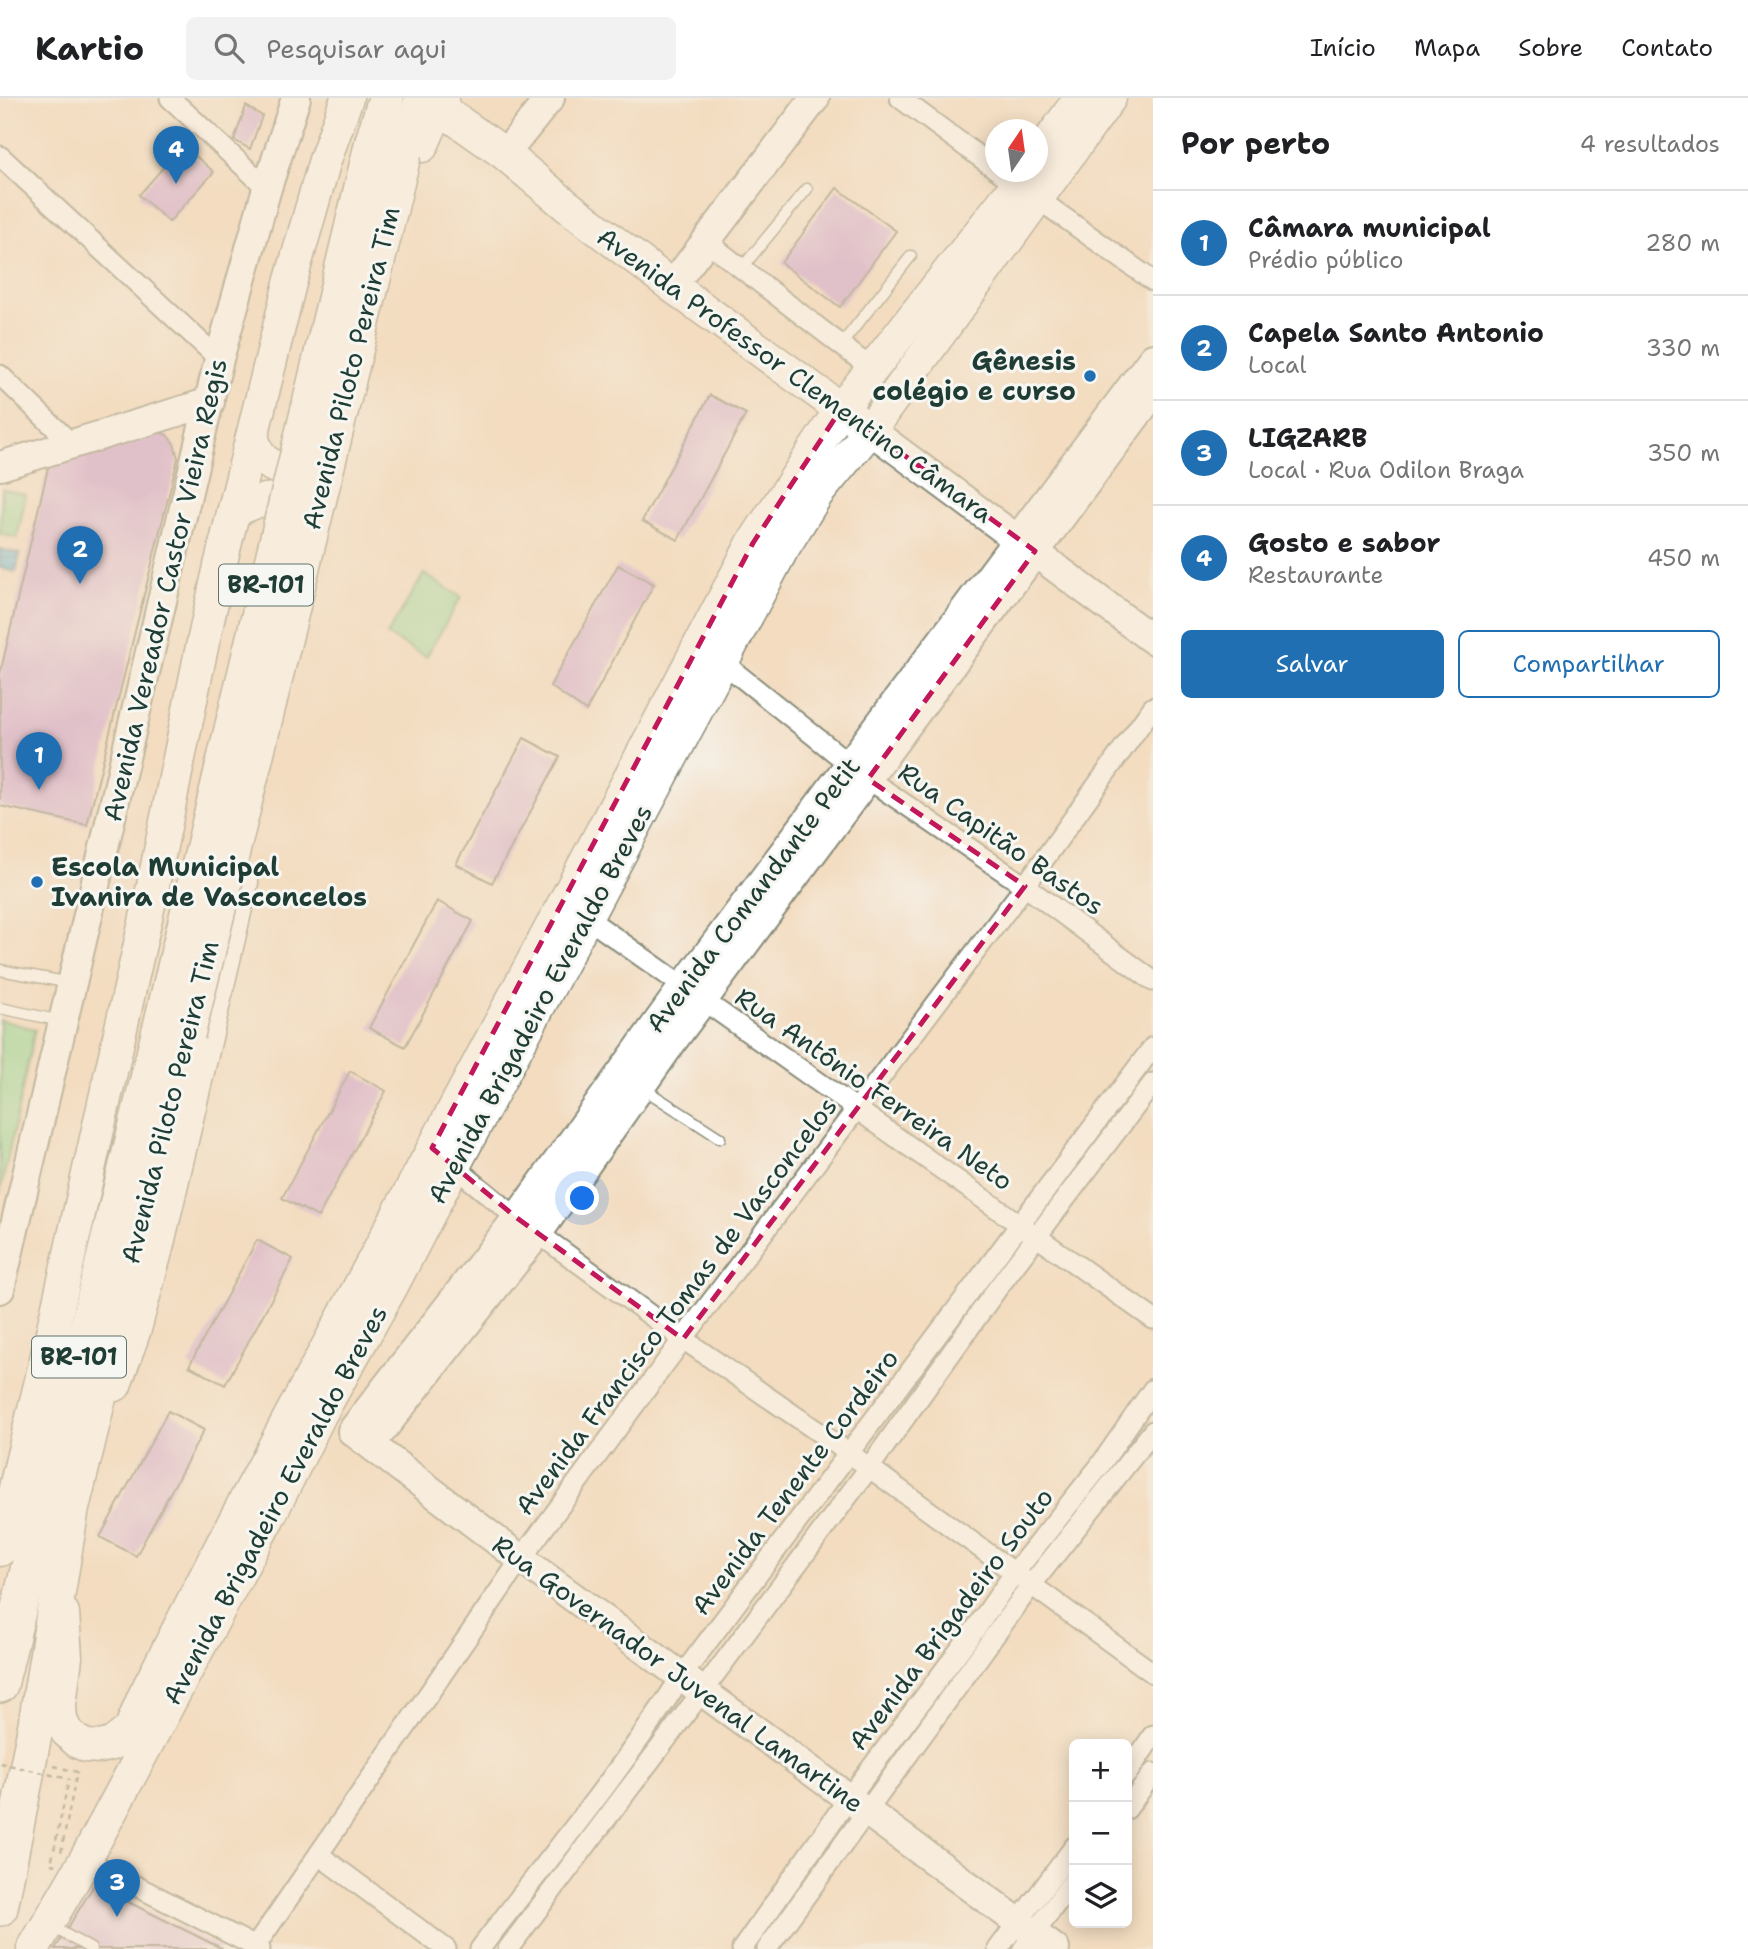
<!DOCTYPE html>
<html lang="pt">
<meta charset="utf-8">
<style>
:root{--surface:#fff;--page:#f2f2f2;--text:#202124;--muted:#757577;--line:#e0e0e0;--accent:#1f6fb2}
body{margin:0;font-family:"Shantell Sans",sans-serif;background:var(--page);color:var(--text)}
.controls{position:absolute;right:21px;bottom:21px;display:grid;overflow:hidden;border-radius:10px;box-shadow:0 4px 18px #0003}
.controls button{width:63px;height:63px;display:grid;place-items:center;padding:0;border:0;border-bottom:2px solid var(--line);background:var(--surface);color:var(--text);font:35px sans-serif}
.compass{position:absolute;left:985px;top:21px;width:63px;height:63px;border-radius:50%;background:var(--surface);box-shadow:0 4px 18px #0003;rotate:13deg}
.you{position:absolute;left:583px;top:1101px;width:24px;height:24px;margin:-18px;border:5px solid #fff;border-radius:50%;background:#1a73e8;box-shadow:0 0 0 10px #1a73e833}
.badge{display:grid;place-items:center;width:46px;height:46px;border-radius:50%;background:var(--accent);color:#fff;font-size:23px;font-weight:700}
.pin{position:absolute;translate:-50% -58px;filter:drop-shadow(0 2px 4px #0008)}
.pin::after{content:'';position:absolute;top:37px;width:24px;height:21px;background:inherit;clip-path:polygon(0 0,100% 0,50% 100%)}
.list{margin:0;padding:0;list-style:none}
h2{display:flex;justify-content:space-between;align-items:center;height:91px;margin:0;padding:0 28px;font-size:30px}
h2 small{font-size:23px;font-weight:400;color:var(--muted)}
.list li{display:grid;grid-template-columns:46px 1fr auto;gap:21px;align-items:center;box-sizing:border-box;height:105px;padding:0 28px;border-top:2px solid var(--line)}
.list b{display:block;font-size:26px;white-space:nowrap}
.list p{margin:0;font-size:23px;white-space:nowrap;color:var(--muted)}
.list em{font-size:23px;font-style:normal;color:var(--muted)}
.actions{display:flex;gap:14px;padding:21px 28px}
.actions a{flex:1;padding:16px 0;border:2px solid var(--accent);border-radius:10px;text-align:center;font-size:24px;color:var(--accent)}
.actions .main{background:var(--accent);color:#fff}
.icon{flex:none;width:38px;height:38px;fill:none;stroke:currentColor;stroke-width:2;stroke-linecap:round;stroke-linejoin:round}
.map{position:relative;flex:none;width:1153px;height:1851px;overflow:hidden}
header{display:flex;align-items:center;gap:42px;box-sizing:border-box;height:98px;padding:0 35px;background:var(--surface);border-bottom:2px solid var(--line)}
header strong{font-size:33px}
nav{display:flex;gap:38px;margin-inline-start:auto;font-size:24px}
.search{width:490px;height:63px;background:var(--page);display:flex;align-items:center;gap:18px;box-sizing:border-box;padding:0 24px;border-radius:10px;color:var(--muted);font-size:26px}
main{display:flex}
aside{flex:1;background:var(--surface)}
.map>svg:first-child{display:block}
.green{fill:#8ed996;stroke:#568b65;stroke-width:2}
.water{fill:url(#water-rules);stroke:#407c88;stroke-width:2}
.building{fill:#cca0d6}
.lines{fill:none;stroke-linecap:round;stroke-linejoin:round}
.lane-casing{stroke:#898c7a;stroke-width:13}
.street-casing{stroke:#898c7a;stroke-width:23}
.secondary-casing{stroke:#898c7a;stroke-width:32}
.primary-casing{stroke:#898c7a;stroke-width:35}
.highway-casing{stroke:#898c7a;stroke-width:38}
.path{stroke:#898c7a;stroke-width:2.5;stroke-dasharray:5 5;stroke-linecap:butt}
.lane{stroke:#fff;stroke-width:10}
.street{stroke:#fff;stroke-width:19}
.secondary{stroke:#fff;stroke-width:28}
.primary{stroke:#fff;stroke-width:32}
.highway{stroke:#fff;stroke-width:35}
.highway-bridge-casing{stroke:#898c7a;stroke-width:38;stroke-linecap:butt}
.path-bridge{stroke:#898c7a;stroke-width:2.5;stroke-dasharray:5 5;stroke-linecap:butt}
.highway-bridge{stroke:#fff;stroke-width:35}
.marked{fill:none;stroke:#c2185b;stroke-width:5;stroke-dasharray:14 9;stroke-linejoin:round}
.poi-dot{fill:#1f6fb2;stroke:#f6f6f2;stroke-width:2.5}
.labels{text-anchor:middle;stroke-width:6;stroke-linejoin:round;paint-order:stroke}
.shield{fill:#f6f6f2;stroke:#60746d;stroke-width:2}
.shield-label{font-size:24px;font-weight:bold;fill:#1f3d34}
.poi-label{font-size:26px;font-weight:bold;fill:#1f3d34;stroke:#f6f6f2;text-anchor:end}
.street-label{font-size:26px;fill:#1f3d34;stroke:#f6f6f2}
</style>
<header>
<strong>Kartio</strong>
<div class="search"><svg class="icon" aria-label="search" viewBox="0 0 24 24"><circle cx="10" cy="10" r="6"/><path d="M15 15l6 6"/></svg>Pesquisar aqui</div>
<nav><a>Início</a><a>Mapa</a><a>Sobre</a><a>Contato</a></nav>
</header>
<main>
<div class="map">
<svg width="1153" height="1851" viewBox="0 0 1153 1851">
<defs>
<pattern id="water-rules" width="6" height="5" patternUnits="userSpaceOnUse" patternTransform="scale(1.75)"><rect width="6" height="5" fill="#60badd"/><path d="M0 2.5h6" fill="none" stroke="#4f98b4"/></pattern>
</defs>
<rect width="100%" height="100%" fill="#f6f6f2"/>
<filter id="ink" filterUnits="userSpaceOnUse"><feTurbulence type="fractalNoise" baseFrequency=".0143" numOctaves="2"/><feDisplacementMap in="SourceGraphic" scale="14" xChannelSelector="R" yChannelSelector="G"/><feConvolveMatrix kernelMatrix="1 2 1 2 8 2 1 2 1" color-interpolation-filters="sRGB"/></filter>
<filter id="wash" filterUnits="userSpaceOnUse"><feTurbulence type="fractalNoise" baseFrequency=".00686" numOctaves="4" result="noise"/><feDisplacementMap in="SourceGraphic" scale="28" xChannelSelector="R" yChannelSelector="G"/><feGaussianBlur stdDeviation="1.57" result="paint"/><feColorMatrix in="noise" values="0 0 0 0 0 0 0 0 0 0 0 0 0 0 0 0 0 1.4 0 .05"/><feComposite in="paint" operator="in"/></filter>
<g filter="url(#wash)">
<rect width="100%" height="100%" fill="#f3dcc0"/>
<g class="green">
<polygon points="2,391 26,397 17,440 0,436"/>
<polygon points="424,476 461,499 426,559 387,537"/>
<polygon points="0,922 35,931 0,1096"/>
</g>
<polygon class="water" points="0,451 20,456 16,474 0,470"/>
<g id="blocks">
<g class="building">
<polygon points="246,8 262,18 250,51 234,42"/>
<polygon points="183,47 214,74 169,124 139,97"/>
<polygon points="837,90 896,133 840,209 781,165"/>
<polygon points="710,297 746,316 678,442 642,423"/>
<polygon points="153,332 167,337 174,346 178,360 87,727 0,708 0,576 50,361"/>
<polygon points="618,467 654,486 586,613 550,588"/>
<polygon points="524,640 560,659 492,785 456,766"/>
<polygon points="437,803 473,823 405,949 369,930"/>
<polygon points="350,973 386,993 318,1119 282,1100"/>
<polygon points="257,1142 293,1161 225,1287 189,1268"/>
<polygon points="168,1313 204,1332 136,1458 100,1439"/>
<polygon points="94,1787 223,1851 55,1851"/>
</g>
</g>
</g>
<g filter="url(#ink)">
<use href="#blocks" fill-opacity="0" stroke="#898c7a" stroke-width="2"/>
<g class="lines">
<defs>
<g id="lane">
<polyline points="741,171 807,91"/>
<polyline points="841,247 911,158"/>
<polyline points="0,872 71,885"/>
<polyline points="0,910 61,923"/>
<polyline points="644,991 720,1040"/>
<polyline points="51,1828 91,1851"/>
</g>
<g id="street">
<polyline points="170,0 267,90"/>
<polyline points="900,0 996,71"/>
<polyline points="0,58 219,261"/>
<polyline points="1000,74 1153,183"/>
<polyline points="706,143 872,271"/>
<polyline points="0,277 73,347"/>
<polyline points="721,563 868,681 1025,788 1153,883"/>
<polyline points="580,815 1153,1221"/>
<polyline points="446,1062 517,1120 683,1241 849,1355 1153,1575"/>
<polyline points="1127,1676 1153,1637"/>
<polyline points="1127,1711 1153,1675"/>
<polyline points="319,1757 446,1851"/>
<polyline points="85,1762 260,1851"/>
<polyline points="255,1849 521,1461 683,1241 1025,788 1153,609"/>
<path d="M480,1851C548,1761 621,1674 681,1579L1153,949"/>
<polyline points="508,1851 668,1639 869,1370 997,1191 1153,985"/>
<polyline points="742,1851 848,1701 976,1530 1015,1474 1099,1369 1153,1291"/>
<polyline points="767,1851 1032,1486 1153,1333"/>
<polyline points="998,1851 1074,1749"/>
<polyline points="1023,1851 1074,1781"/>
</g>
<g id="secondary">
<polyline points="505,56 550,0"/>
<polyline points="672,188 815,0"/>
<polyline points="870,332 1153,542"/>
<polyline points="0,368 210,304"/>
<polyline points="0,1191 219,261 267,90 296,0"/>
<polyline points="352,1333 517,1120 683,889 1153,260"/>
<polyline points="356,1336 521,1461 1055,1851"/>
<polyline points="371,1346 538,1135 672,944 1153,295"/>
</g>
<g id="primary">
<polyline points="438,9 505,56 566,107 672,188 857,323"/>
<polyline points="422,48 443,0"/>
<polyline points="1038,59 1080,0"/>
<path d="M252,339C255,346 257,356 262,360C274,372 301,379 317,373"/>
<path d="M233,415C257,400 286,393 308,415"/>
<polyline points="115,1287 135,1231 157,1150 242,784"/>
<polyline points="0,1452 44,1270 150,802 200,558 220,468 289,189 325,62 347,0"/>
<polyline points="63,1515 66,1559 60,1607 61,1622 66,1633 78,1644 87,1648 100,1649 112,1646 130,1632 144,1598 222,1446 573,788 753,445 841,311 1027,74"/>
<polyline points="33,1851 85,1762 271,1415 320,1317 392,1188 454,1068 782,452 817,396 870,332 1110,0"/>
</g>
<g id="highway">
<polyline points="373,43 386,0"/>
<polyline points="404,54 423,0"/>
<polyline points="0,1587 160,932"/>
<polyline points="0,1810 36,1626 71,1412 187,937"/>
</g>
</defs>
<use href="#lane" class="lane-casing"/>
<use href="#street" class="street-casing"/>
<use href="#secondary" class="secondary-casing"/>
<use href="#primary" class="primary-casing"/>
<use href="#highway" class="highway-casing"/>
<g class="path">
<polyline points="54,1668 77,1674 61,1754"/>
<polyline points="56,1767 51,1766 69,1681"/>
</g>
<use href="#lane" class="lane"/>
<use href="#street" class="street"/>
<use href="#secondary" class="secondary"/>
<use href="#primary" class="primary"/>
<use href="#highway" class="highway"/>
<defs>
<g id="highway-bridge">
<polyline points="160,932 373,43"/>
<polyline points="187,937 404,54"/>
</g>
</defs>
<use href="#highway-bridge" class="highway-bridge-casing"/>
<polyline class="path-bridge" points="0,1665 69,1681"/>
<use href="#highway-bridge" class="highway-bridge"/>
</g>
</g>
<path d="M0 0H1153V1851H0ZM841,311L1035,453L868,681L1025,788L683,1241L517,1120L432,1050L753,445Z" fill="#f3dcc0" fill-opacity=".55" fill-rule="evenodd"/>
<path class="marked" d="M841,311L1035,453L868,681L1025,788L683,1241L517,1120L432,1050L753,445Z"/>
<g class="poi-dot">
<circle cx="1090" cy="278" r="7"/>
<circle cx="37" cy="784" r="7"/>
</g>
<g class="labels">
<g class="shield">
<rect x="219" y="466.5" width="94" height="41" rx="5"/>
<rect x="32" y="1238.5" width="94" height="41" rx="5"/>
</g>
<g class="shield-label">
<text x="266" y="495">BR-101</text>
<text x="79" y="1267">BR-101</text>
</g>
<g class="poi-label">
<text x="1076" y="272">Gênesis<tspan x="1076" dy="30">colégio e curso</tspan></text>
<text x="51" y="778" text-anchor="start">Escola Municipal<tspan x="51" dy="30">Ivanira de Vasconcelos</tspan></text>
</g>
<g class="street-label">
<text transform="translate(351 270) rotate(-76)" y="9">Avenida Piloto Pereira Tim</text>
<text transform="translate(795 277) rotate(36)" y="9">Avenida Professor Clementino Câmara</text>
<text transform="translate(165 492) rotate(-77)" y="9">Avenida Vereador Castor Vieira Regis</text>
<text transform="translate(1001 741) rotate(35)" y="9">Rua Capitão Bastos</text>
<text transform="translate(753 797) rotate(-53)" y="9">Avenida Comandante Petit</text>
<text transform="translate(540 906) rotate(-62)" y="9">Avenida Brigadeiro Everaldo Breves</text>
<text transform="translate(874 991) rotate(35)" y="9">Rua Antônio Ferreira Neto</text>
<text transform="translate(170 1004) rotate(-76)" y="9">Avenida Piloto Pereira Tim</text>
<text transform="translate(676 1208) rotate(-53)" y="9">Avenida Francisco Tomas de Vasconcelos</text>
<text transform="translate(795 1384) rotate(-53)" y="9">Avenida Tenente Cordeiro</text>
<text transform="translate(275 1407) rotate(-62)" y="9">Avenida Brigadeiro Everaldo Breves</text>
<text transform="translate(951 1521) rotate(-53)" y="9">Avenida Brigadeiro Souto</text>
<text transform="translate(678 1576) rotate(36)" y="9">Rua Governador Juvenal Lamartine</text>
</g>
</g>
</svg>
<div class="controls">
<button>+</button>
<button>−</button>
<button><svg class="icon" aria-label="layers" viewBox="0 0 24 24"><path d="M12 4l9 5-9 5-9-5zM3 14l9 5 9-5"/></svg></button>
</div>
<svg class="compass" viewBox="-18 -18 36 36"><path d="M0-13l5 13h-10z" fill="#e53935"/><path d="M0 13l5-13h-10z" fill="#757577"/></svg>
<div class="you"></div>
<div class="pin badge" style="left:39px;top:692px">1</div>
<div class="pin badge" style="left:80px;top:486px">2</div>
<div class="pin badge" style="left:117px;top:1819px">3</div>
<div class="pin badge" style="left:176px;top:86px">4</div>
</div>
<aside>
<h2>Por perto<small>4 resultados</small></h2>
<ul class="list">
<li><span class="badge">1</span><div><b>Câmara municipal</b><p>Prédio público</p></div><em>280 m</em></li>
<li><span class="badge">2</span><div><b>Capela Santo Antonio</b><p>Local</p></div><em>330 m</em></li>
<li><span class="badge">3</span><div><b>LIGZARB</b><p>Local · Rua Odilon Braga</p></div><em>350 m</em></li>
<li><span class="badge">4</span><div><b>Gosto e sabor</b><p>Restaurante</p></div><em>450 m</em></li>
</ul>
<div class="actions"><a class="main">Salvar</a><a>Compartilhar</a></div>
</aside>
</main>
